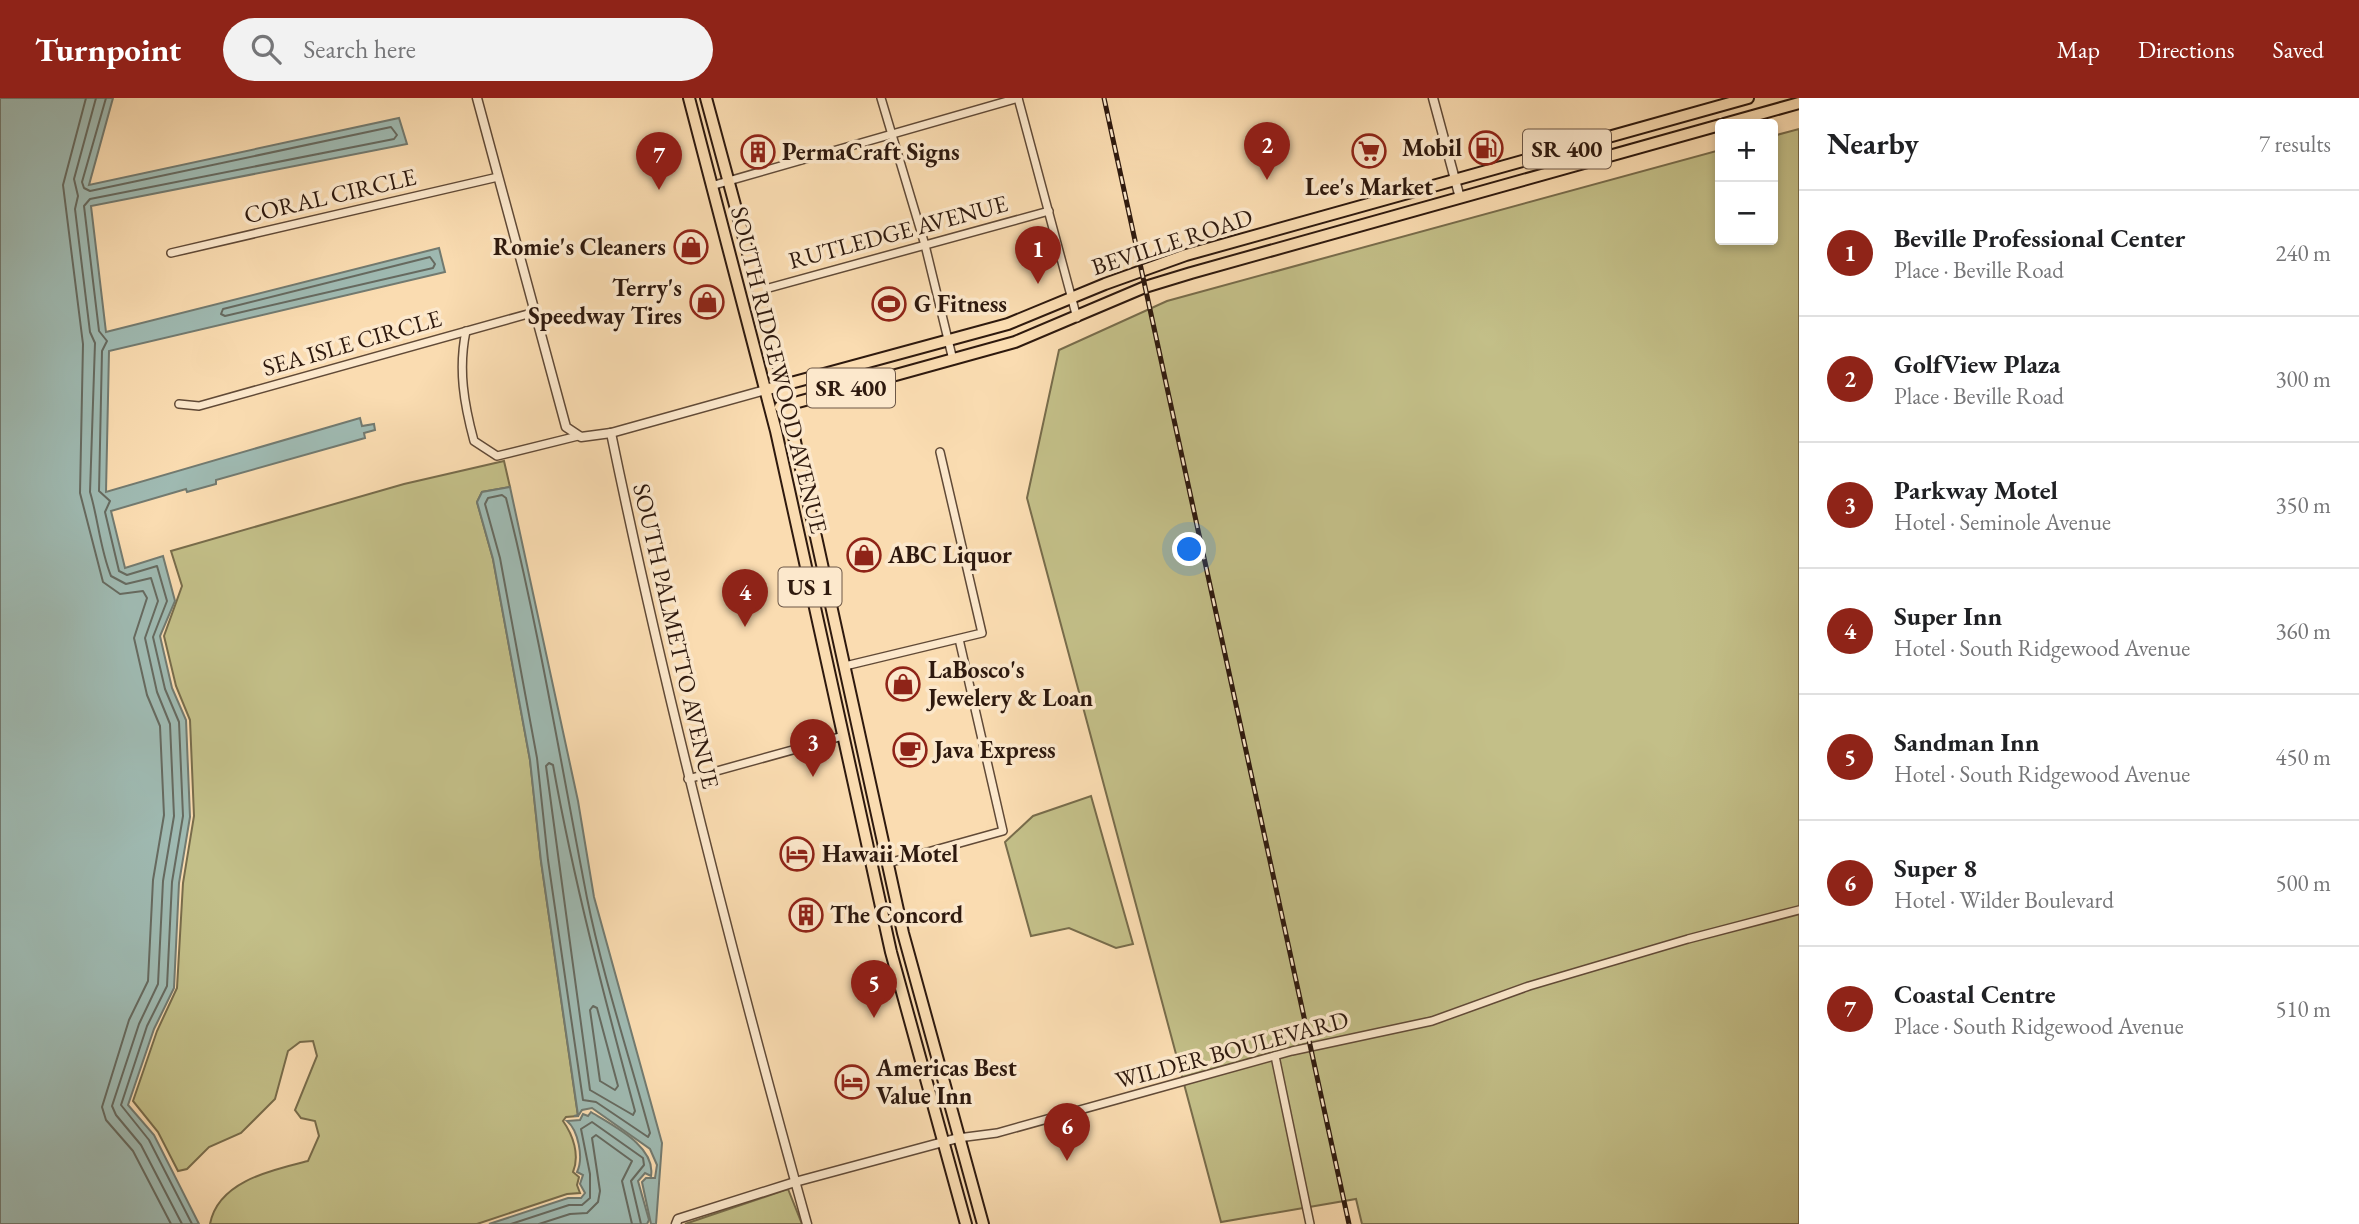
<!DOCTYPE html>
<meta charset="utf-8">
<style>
:root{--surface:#fff;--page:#f2f2f2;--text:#202124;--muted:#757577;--line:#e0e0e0;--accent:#8f2418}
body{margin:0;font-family:"EB Garamond",serif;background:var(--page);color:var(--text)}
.controls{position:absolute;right:21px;top:21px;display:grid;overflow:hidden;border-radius:7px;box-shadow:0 4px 10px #0003}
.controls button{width:63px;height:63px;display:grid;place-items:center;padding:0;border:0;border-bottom:2px solid var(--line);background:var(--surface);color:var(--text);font:35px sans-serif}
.you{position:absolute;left:1190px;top:452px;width:24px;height:24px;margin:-18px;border:5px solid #fff;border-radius:50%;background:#1a73e8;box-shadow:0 0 0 10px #1a73e833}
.badge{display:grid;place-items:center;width:46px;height:46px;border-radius:50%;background:var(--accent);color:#fff;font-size:23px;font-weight:700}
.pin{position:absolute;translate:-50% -58px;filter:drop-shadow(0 2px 4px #0008)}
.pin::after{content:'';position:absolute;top:37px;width:24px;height:21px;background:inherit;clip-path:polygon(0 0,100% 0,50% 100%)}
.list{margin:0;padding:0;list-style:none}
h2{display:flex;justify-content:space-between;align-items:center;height:91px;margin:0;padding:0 28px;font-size:30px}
h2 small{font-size:23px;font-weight:400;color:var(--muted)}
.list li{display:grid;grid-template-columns:46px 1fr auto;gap:21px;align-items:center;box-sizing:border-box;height:126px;padding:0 28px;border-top:2px solid var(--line)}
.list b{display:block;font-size:26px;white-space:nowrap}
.list p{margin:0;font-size:23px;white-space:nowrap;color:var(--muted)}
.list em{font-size:23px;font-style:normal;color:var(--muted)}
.icon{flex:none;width:38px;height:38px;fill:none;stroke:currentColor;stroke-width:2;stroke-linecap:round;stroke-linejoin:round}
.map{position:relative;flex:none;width:1799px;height:1126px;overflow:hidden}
header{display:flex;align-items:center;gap:42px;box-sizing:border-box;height:98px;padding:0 35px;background:var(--accent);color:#fff}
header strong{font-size:33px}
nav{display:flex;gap:38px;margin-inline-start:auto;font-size:24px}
.search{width:490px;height:63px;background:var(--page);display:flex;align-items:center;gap:18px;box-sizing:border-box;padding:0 24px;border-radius:38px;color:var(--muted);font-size:26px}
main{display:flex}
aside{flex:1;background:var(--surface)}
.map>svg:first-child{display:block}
.green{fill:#c3bf88;stroke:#786c4b;stroke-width:2}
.water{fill:#9fbab2;stroke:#727a70;stroke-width:2}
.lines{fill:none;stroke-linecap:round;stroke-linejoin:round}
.shore{stroke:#666a60;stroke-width:2}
.minor-casing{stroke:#614a37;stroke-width:10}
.tertiary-casing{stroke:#614a37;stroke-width:11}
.primary-casing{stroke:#2e190e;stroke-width:14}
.minor{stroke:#fce8cc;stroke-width:7}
.tertiary{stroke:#fce8cc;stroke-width:8}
.primary{stroke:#fadcb1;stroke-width:10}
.rail-casing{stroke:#2e190e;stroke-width:5}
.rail{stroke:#fce8cc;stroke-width:2.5;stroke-dasharray:8;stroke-linecap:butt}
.labels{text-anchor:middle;stroke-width:7;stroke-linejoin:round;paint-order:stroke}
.shield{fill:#fce8cc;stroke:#6c5747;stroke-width:2}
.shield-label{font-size:23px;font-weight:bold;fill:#2e190e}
.poi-label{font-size:24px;font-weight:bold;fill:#2e190e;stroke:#fce8cc;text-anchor:start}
.street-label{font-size:24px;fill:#2e190e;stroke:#fce8cc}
</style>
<header>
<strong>Turnpoint</strong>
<div class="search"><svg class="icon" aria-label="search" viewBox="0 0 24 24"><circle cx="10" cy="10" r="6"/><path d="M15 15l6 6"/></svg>Search here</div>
<nav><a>Map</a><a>Directions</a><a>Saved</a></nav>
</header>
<main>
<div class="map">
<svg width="1799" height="1126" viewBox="0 0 1799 1126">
<rect width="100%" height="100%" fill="#fadcb1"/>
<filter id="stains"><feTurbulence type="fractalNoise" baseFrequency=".00286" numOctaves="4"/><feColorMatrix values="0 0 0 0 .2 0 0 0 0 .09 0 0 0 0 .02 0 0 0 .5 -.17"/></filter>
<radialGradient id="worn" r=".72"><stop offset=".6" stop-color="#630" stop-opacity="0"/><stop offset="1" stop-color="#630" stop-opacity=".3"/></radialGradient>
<g class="green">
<polygon points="1799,31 1799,1126 1362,1126 1356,1101 1221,1124 1027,400 1059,252 1167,203 1720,52 1720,142 1773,142 1773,38"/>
<path d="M504,363L510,389L482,394L477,404L493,461L530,662L541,763L578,1018L566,1019L563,1023C573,1037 580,1057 573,1074L579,1079L577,1087L580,1095L567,1096L477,1126H210C218,1083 272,1072 308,1063L319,1038L315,1023L301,1020L295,1012L317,958L313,943L300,944L288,953L275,1001L241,1035L209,1049L187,1071L178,1073L158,1034L133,1003L157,933L177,890L183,785L194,718L190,622L176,588L164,538L182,488L171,453L404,386Z"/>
<polygon points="1091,698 1133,846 1116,850 1069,830 1031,838 1005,744 1033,718"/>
<polygon points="788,1091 802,1126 685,1126"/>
</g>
<g class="water">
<polygon points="0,0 113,0 89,87 399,20 407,46 91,108 106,234 439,150 445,174 109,253 106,394 360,320 362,328 374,326 375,332 364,335 365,340 216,382 216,386 187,394 186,391 111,413 125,470 163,458 175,503 160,538 172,590 186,622 190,719 179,785 174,890 154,931 128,1007 154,1037 199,1126 0,1126"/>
<polygon points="510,389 578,703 594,799 662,1045 656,1126 651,1126 642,1084 646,1080 655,1080 657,1067 650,1051 592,1010 582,1012 578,1018 574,1018 578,1017 541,763 530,662 493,461 477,404 482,394"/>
<path d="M591,1014C613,1028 656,1048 651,1078L645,1075L638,1083L649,1122L647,1126H489L568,1100H581L585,1095L580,1086L583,1077L577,1074C584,1060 578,1032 567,1023L580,1022L583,1016L588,1018Z"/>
</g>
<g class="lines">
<g class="shore">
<polyline points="86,0 63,87 83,246 80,395 103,484 120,496 143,493 147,500 134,540 147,597 160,628 164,717 153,782 148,883 129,922 102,1009 106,1022 133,1053 171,1126"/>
<path d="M96,0L74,81L78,98L75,111L90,234L95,245L90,394C98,420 100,451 111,478L126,486L151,480L158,503L145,540L157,594L170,626L174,718L163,783L158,886L139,926L112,1008L116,1017L141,1047L182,1126"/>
<polyline points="106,0 82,84 84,90 90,93 391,29 397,37 394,41 90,101 84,108 99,233 107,243 102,253 99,393 110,403 105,414 119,473 127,477 157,468 167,503 153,539 165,591 179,624 183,718 172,784 167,888 147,928 121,1007 149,1042 192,1126"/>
<polygon points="430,159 435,166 433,170 225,218 221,216 223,211"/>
<path d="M502,397L506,400C539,532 561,666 587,800C603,879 629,957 650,1035L648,1039L596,1004L583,1002L548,762L537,660L500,460L485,406L488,400Z"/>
<path d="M549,665L553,667C574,784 604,898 635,1013L633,1017L590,992L546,668Z"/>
<polygon points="593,908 597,910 618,988 615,992 600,983 590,912"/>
<polyline points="511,1126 569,1107 582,1107 590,1100 590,1076 581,1031 592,1024 643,1060 644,1067 631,1083 641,1126"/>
<polyline points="539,1126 570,1116 587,1115 598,1104 600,1093 592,1040 596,1037 632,1063 622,1083 632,1126"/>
</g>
<defs>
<g id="minor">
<polyline points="881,0 925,147 953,262"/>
<polyline points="1018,0 1077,220"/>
<polyline points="711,88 1018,0"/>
<polyline points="171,155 498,79"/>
<polyline points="758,193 1049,113"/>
<path d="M466,233C458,271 464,306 474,343L497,358L578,338"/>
<polyline points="179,306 199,308 535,214"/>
<polyline points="845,568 982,535 940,354"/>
<polyline points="688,681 843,638"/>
<polyline points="888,765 1003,733 959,541"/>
<polyline points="1275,958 1310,1126"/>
<polyline points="958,1040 997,1035 1292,953 1432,923 1529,888 1688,841 1799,812"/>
</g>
<g id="tertiary">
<polyline points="477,0 566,329 581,339 611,335 765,292"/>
<polyline points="1433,0 1460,100"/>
<path d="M611,335C666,601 734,864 807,1126"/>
<polyline points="676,1126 678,1121 795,1084 958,1040"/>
</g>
<g id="primary">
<polyline points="689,0 776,333 891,854 966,1126"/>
<polyline points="706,0 778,266 903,835 983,1126"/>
<polyline points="1724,26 1799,5"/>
<polyline points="765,292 1008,226 1105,186 1186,157 1748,0"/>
<polyline points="780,309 1015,244 1145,189 1191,175 1720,27"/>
</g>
</defs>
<use href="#minor" class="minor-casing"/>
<use href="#tertiary" class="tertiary-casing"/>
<use href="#primary" class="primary-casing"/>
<use href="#minor" class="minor"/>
<use href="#tertiary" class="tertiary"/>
<use href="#primary" class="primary"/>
<defs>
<polyline id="rail" points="1104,0 1349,1126"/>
</defs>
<use href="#rail" class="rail-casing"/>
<use href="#rail" class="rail"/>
</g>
<defs>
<symbol id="fuel-ring" viewBox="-11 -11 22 22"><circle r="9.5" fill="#fce8cc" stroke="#8f2418" stroke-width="1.5"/><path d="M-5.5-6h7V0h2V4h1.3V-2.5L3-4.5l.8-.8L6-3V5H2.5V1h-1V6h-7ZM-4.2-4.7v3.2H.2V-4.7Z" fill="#8f2418"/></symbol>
<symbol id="supermarket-ring" viewBox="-11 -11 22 22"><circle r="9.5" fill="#fce8cc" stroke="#8f2418" stroke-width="1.5"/><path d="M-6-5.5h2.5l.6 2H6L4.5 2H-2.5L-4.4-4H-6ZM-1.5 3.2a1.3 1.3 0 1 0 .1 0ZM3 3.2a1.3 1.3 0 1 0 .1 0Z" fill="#8f2418"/></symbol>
<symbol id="building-ring" viewBox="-11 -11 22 22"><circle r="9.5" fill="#fce8cc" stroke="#8f2418" stroke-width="1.5"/><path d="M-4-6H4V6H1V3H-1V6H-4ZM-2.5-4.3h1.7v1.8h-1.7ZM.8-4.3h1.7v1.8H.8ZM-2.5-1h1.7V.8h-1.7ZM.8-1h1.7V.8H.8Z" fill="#8f2418"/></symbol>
<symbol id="shop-ring" viewBox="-11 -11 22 22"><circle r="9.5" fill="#fce8cc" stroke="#8f2418" stroke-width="1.5"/><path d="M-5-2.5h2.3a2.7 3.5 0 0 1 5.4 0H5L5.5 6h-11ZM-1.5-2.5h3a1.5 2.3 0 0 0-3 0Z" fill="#8f2418"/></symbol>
<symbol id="stadium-ring" viewBox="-11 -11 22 22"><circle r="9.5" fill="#fce8cc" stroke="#8f2418" stroke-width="1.5"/><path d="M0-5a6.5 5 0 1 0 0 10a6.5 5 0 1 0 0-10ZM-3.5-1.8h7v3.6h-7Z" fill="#8f2418"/></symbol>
<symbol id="cafe-ring" viewBox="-11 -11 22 22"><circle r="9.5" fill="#fce8cc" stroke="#8f2418" stroke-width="1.5"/><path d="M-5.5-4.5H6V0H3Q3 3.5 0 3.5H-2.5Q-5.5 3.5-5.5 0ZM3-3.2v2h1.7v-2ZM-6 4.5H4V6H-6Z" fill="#8f2418"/></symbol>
<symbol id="hotel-ring" viewBox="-11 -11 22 22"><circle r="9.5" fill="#fce8cc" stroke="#8f2418" stroke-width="1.5"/><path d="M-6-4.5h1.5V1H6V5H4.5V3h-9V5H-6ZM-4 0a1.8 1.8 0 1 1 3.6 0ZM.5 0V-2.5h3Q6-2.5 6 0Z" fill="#8f2418"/></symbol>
</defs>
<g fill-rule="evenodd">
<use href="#fuel-ring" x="1467" y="31" width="38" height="38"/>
<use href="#supermarket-ring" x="1350" y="34" width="38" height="38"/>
<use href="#building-ring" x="739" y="35" width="38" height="38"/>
<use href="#shop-ring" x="672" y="130" width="38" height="38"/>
<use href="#shop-ring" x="688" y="185" width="38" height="38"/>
<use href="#stadium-ring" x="870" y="187" width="38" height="38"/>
<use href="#shop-ring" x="845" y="438" width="38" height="38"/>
<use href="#shop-ring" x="884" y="567" width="38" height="38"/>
<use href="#cafe-ring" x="891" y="633" width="38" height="38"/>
<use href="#hotel-ring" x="778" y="737" width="38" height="38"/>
<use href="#building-ring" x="787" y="798" width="38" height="38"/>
<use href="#hotel-ring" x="833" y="965" width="38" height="38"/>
</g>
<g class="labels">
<g class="shield">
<rect x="1523" y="31.5" width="88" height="39" rx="5"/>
<rect x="807" y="270.5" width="88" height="39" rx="5"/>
<rect x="778.5" y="469.5" width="63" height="39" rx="5"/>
</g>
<g class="shield-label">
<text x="1567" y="59">SR 400</text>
<text x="851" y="298">SR 400</text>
<text x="810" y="497">US 1</text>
</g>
<g class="poi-label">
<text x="1462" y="58" text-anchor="end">Mobil</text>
<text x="782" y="62">PermaCraft Signs</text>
<text x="1369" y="97" text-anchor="middle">Lee's Market</text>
<text x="666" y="157" text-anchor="end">Romie's Cleaners</text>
<text x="682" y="198" text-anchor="end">Terry's<tspan x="682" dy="28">Speedway Tires</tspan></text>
<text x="914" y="214">G Fitness</text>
<text x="888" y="465">ABC Liquor</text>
<text x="928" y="580">LaBosco's<tspan x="928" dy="28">Jewelery &amp; Loan</tspan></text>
<text x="934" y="660">Java Express</text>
<text x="822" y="764">Hawaii Motel</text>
<text x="830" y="825">The Concord</text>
<text x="876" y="978">Americas Best<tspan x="876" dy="28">Value Inn</tspan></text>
</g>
<g class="street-label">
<text transform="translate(330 98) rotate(-13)" y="8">CORAL CIRCLE</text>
<text transform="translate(898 134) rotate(-15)" y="8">RUTLEDGE AVENUE</text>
<text transform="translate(1172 144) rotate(-18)" y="8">BEVILLE ROAD</text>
<text transform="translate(352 245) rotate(-16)" y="8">SEA ISLE CIRCLE</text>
<text transform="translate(779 272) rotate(76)" y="8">SOUTH RIDGEWOOD AVENUE</text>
<text transform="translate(676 538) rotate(77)" y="8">SOUTH PALMETTO AVENUE</text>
<text transform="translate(1232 952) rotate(-15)" y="8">WILDER BOULEVARD</text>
</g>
</g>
<rect width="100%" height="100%" filter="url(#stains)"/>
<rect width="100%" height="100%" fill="url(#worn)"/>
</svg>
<div class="controls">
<button>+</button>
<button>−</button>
</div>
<div class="you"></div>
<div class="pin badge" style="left:1038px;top:186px">1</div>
<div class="pin badge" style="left:1267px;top:82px">2</div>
<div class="pin badge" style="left:813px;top:679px">3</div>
<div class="pin badge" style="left:745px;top:529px">4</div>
<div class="pin badge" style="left:874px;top:920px">5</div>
<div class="pin badge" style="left:1067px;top:1063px">6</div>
<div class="pin badge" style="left:659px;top:92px">7</div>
</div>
<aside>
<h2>Nearby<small>7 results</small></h2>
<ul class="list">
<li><span class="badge">1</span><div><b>Beville Professional Center</b><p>Place · Beville Road</p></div><em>240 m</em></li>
<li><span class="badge">2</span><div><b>GolfView Plaza</b><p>Place · Beville Road</p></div><em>300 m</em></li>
<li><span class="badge">3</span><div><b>Parkway Motel</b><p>Hotel · Seminole Avenue</p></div><em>350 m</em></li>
<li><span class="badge">4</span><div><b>Super Inn</b><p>Hotel · South Ridgewood Avenue</p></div><em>360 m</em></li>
<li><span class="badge">5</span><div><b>Sandman Inn</b><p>Hotel · South Ridgewood Avenue</p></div><em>450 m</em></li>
<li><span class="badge">6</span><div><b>Super 8</b><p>Hotel · Wilder Boulevard</p></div><em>500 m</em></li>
<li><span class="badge">7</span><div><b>Coastal Centre</b><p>Place · South Ridgewood Avenue</p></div><em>510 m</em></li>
</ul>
</aside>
</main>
